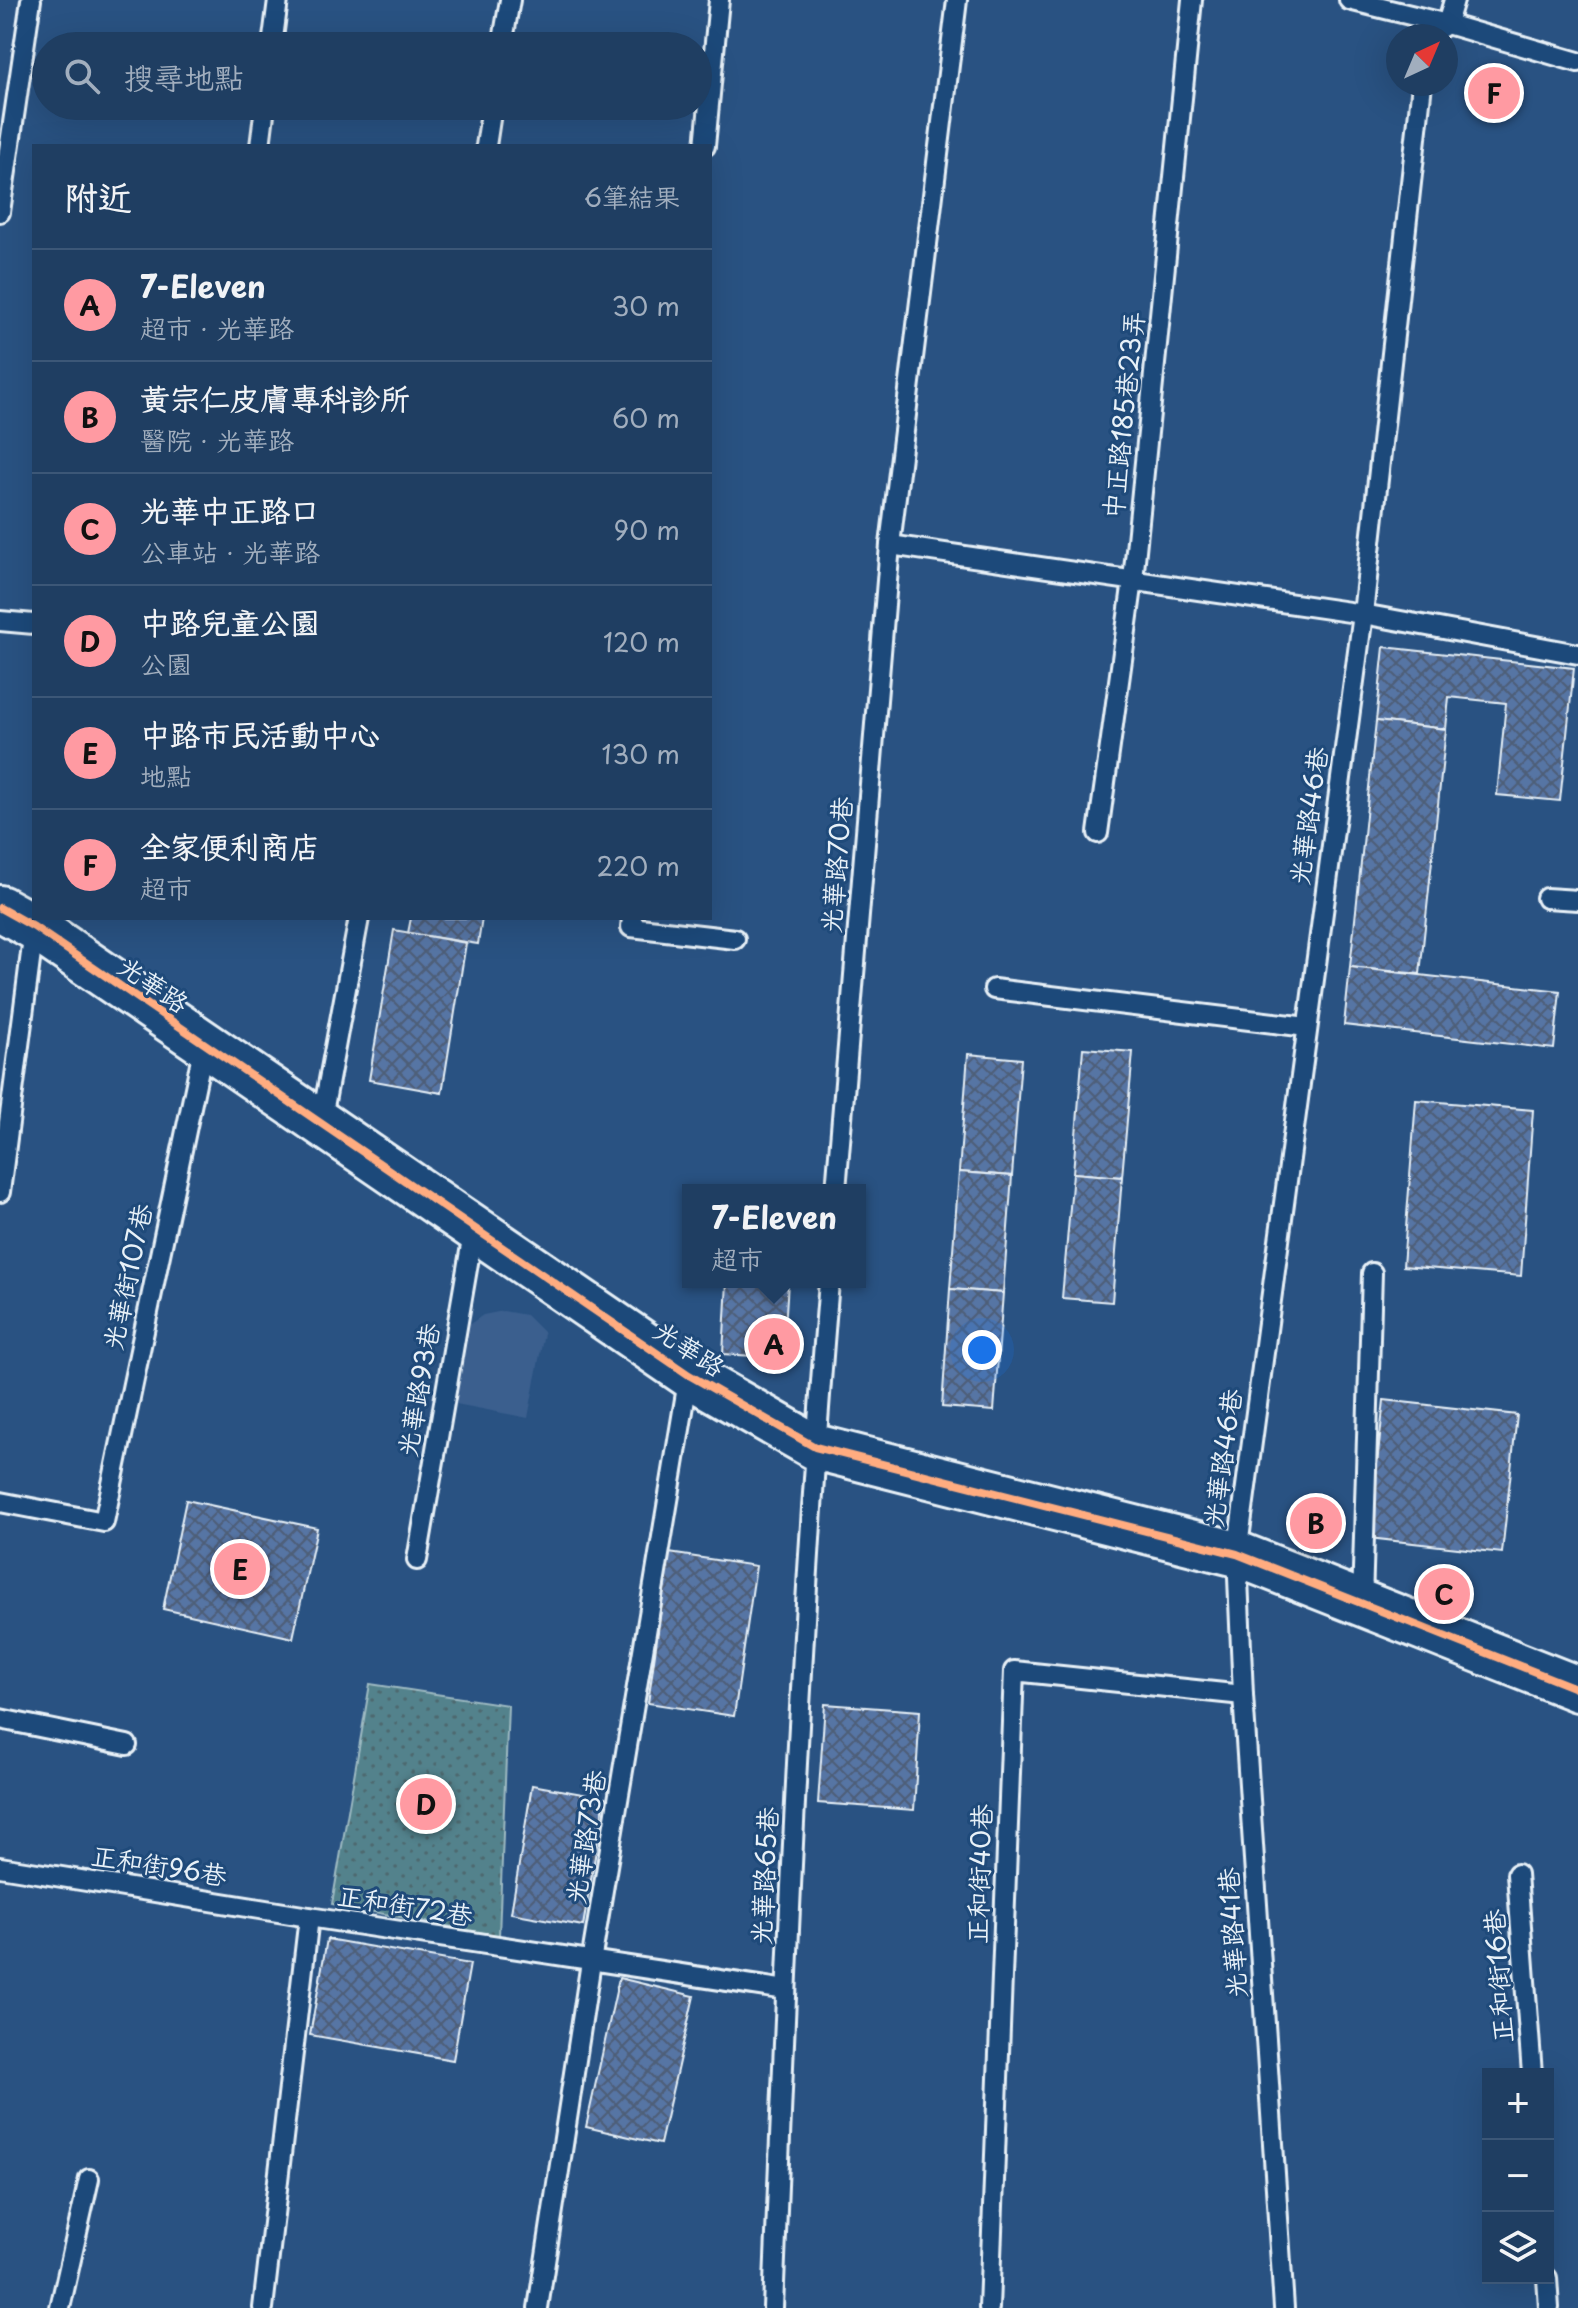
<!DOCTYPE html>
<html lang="zh-TW">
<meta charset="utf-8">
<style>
:root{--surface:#1f3e62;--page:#274568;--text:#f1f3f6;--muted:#a1aebe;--line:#3c5777;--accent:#ff9aa2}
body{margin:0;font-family:"Playpen Sans","LXGW WenKai TC",sans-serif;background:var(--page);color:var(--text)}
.controls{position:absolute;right:24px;bottom:24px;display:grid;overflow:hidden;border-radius:0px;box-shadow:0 8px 32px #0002}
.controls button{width:72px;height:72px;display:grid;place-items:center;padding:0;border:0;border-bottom:2px solid var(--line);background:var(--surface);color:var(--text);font:40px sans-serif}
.compass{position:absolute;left:1386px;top:24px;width:72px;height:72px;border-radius:50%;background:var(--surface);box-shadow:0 8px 32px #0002;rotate:44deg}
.you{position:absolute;left:982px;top:1350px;width:28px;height:28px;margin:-20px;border:6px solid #fff;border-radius:50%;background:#1a73e8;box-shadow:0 0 0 12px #1a73e833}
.badge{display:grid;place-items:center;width:52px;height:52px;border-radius:50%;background:var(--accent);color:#111;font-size:26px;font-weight:700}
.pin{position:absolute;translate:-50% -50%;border:4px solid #fff;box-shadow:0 2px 8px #0006}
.popup{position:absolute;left:682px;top:1184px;width:184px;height:104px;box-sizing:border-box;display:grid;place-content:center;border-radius:0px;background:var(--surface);filter:drop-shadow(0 2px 6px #0005);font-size:26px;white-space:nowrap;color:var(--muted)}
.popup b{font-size:30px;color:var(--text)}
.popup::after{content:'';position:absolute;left:50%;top:100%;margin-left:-16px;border:16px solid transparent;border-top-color:var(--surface)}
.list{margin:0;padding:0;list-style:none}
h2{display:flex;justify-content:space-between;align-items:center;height:104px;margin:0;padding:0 32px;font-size:34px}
h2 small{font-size:26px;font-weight:400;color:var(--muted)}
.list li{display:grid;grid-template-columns:52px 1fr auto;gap:24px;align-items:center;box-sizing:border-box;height:112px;padding:0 32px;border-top:2px solid var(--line)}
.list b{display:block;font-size:30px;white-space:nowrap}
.list p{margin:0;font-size:26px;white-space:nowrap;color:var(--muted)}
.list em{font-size:26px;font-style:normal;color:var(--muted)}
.icon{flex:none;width:44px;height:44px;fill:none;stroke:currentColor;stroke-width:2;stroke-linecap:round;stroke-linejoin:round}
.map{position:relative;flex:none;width:1578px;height:2308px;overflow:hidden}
.search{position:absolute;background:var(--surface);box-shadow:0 8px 32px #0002;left:32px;top:32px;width:680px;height:88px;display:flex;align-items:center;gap:20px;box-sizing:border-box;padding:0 28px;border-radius:44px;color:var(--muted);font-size:30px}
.panel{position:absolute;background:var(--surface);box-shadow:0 8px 32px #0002;left:32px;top:144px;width:680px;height:776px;border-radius:0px}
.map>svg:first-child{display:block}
.built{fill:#3a5f8e}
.grass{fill:url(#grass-dots);stroke:#9ebac2;stroke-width:2}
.building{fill:url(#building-cross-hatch);stroke:#e8f1f8;stroke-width:2}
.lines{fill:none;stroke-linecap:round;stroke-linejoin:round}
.lane-casing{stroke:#e8f1f8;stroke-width:24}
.secondary-casing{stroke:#e8f1f8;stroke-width:50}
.lane{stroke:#1f4a7a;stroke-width:18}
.secondary{stroke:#1f4a7a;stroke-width:44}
.cycleway-casing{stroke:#1f4a7a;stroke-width:13}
.cycleway{stroke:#ffac80;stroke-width:8}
.labels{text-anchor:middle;stroke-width:6;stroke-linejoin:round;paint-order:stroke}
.street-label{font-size:26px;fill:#e8f1f8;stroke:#1f4a7a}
</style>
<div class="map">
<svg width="1578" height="2308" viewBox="0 0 1578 2308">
<defs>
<pattern id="grass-dots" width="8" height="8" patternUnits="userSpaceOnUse" patternTransform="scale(2)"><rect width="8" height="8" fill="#53828c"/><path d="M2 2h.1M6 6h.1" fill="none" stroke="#4d686e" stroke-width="1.8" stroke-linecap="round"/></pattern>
<pattern id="building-cross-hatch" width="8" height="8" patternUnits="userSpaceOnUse" patternTransform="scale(2)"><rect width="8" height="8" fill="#5674a4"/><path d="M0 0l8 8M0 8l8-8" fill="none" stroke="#4e5e77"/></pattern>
</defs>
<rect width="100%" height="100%" fill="#295282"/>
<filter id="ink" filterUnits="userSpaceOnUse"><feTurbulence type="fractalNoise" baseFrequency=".0125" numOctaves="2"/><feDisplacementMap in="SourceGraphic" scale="16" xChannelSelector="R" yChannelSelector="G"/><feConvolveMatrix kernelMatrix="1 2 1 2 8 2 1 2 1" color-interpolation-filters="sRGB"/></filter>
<g filter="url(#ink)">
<polygon class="built" points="503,1311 526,1315 544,1333 528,1418 456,1404 470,1324 483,1315"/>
<polygon class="grass" points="370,1684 508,1705 499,1936 332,1904"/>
<g class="building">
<polygon points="1384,647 1574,668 1560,801 1497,795 1506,703 1449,697 1446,729 1376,721"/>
<polygon points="1376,721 1446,729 1420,974 1350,967"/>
<polygon points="411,918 482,918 478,944 408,933"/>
<polygon points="394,930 466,943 442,1093 369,1080"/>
<polygon points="1350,967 1560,991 1554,1049 1344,1025"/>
<polygon points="1083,1048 1133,1052 1122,1177 1073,1173"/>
<polygon points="968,1054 1021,1059 1012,1176 959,1172"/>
<polygon points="1416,1100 1533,1110 1521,1276 1403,1266"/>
<polygon points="959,1172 1012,1176 1003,1293 950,1289"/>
<polygon points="1073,1173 1122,1177 1112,1302 1062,1298"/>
<polygon points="727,1282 788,1282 783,1358 723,1354"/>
<polygon points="950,1289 1003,1293 994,1411 942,1407"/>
<polygon points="1384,1400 1517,1415 1502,1553 1369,1538"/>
<polygon points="186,1500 317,1528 293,1638 163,1609"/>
<polygon points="669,1553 756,1566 734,1716 648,1703"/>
<polygon points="825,1704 920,1711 914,1810 818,1803"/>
<polygon points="532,1785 605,1798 583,1926 511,1913"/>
<polygon points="327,1939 470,1964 453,2060 310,2035"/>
<polygon points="619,1978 694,1996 660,2144 586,2127"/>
</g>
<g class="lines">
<defs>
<g id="lane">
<polyline points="1349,0 1447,24 1578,62"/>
<polyline points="1428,36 1447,24 1454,0"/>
<polyline points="272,46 278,0"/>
<polyline points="502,46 510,0"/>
<polyline points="260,146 265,106"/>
<polyline points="486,146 492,106"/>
<polyline points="705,146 719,0"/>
<polyline points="0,212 31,0"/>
<polyline points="890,545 1363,614 1578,654"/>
<polyline points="0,621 34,624"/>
<polyline points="1098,833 1133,580 1192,0"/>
<polyline points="1546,898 1578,900"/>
<polyline points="632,918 631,927 735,939"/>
<polyline points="994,989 1307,1027"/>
<polyline points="321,1123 359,918"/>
<polyline points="836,1190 890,545 957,0"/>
<polyline points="0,1192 34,930"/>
<polyline points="0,1502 104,1522 204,1045"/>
<polyline points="417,1560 474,1228"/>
<polyline points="1362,1602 1372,1273"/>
<polyline points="0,1719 127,1745"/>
<polyline points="0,1867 309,1917"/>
<polyline points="1517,1874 1532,2074"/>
<polyline points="1547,2278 1549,2308"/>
<polyline points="60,2308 89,2179"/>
<polyline points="263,2308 309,1917 786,1990"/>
<polyline points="538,2308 591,1962 689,1375"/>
<path d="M773,2308C787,1966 800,1624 829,1282"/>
<polyline points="989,2308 1014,1671 1243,1695"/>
<polyline points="1284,2308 1243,1695 1237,1554 1363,614 1422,84"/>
</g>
<polyline id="secondary" points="0,908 34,927 689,1375 815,1447 1237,1554 1578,1689"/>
</defs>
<use href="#lane" class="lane-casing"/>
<use href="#secondary" class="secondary-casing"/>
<use href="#lane" class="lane"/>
<use href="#secondary" class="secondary"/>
<defs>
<polyline id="cycleway" points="0,908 34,927 689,1375 815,1447 1237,1554 1578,1689"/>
</defs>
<use href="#cycleway" class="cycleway-casing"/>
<use href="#cycleway" class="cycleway"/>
</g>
</g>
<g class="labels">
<g class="street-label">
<text transform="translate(1124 415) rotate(-84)" y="9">中正路185巷23弄</text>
<text transform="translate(1309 816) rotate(-82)" y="9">光華路46巷</text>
<text transform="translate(837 865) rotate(-85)" y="9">光華路70巷</text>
<text transform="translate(153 985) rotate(34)" y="9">光華路</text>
<text transform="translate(128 1277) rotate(-78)" y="9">光華街107巷</text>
<text transform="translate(689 1349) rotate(33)" y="9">光華路</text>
<text transform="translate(419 1390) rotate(-80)" y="9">光華路93巷</text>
<text transform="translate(1223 1458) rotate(-82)" y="9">光華路46巷</text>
<text transform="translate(586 1837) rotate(-81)" y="9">光華路73巷</text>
<text transform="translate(159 1866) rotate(9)" y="9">正和街96巷</text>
<text transform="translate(980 1874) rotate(-88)" y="9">正和街40巷</text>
<text transform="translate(765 1876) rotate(-87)" y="9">光華路65巷</text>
<text transform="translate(405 1906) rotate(9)" y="9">正和街72巷</text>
<text transform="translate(1233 1933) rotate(-94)" y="9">光華路41巷</text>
<text transform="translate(1499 1976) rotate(-94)" y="9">正和街16巷</text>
</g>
</g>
</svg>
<div class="controls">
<button>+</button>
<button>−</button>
<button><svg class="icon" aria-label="layers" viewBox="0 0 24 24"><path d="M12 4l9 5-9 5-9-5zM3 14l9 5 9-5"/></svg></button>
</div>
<svg class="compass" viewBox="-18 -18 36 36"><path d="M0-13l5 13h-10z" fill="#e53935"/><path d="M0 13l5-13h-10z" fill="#a1aebe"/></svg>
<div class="you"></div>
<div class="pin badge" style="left:774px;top:1344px">A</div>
<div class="popup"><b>7-Eleven</b>超市</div>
<div class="pin badge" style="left:1316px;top:1523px">B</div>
<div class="pin badge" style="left:1444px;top:1594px">C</div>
<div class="pin badge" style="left:426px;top:1804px">D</div>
<div class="pin badge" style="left:240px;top:1569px">E</div>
<div class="pin badge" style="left:1494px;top:93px">F</div>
<div class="search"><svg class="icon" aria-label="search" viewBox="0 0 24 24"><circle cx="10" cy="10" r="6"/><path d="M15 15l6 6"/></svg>搜尋地點</div>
<section class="panel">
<h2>附近<small>6筆結果</small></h2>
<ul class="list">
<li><span class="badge">A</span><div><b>7-Eleven</b><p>超市 · 光華路</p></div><em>30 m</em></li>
<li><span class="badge">B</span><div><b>黃宗仁皮膚專科診所</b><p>醫院 · 光華路</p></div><em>60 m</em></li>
<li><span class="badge">C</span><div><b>光華中正路口</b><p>公車站 · 光華路</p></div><em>90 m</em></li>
<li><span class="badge">D</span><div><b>中路兒童公園</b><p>公園</p></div><em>120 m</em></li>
<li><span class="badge">E</span><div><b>中路市民活動中心</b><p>地點</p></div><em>130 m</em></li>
<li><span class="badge">F</span><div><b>全家便利商店</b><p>超市</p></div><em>220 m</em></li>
</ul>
</section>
</div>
